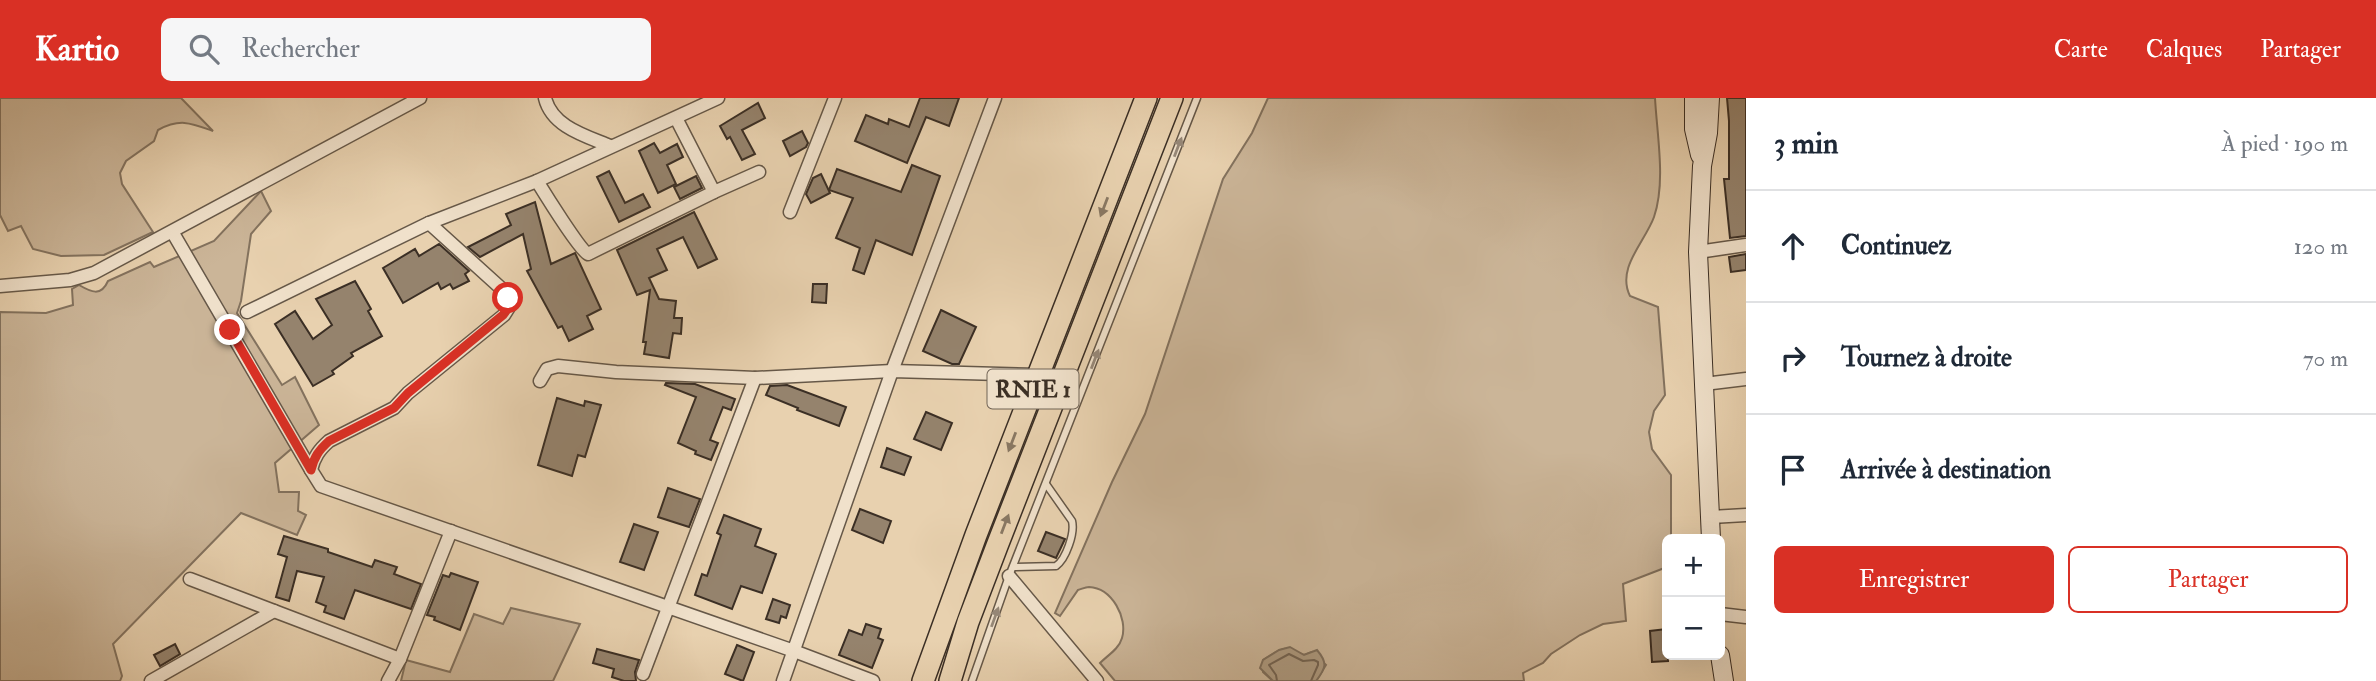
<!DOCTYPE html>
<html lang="fr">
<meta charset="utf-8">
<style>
:root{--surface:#fff;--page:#f6f6f7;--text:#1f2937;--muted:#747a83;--line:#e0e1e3;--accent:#d93025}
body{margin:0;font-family:"IM FELL Double Pica",serif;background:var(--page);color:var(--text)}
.controls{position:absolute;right:21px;bottom:21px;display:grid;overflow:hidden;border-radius:10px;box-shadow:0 7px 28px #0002}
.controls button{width:63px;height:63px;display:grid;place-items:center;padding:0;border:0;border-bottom:2px solid var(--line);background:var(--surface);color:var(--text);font:35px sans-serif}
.stop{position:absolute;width:21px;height:21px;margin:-16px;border:5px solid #d93025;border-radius:50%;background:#fff}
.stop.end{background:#d93025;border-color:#fff;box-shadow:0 2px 7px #0008}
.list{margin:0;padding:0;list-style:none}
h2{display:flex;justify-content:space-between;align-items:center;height:91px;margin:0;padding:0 28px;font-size:30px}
h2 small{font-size:23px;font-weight:400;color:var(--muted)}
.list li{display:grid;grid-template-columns:46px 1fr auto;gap:21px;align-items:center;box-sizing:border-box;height:112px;padding:0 28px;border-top:2px solid var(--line)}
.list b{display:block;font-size:26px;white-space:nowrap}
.list em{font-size:23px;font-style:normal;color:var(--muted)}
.actions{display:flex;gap:14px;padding:21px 28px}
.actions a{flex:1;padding:16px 0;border:2px solid var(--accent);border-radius:10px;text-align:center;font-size:24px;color:var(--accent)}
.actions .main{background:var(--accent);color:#fff}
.icon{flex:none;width:38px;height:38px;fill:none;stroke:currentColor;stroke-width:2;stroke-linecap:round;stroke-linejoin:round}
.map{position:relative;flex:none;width:1746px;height:583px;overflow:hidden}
header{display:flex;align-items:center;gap:42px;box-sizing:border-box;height:98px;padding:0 35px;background:var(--accent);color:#fff}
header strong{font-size:33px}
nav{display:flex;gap:38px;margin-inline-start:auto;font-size:24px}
.search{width:490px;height:63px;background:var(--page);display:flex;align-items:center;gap:18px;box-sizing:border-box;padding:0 24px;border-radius:10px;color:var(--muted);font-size:26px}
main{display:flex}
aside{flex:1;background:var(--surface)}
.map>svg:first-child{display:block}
.green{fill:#cbb598;stroke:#83725e;stroke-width:2}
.water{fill:#ad9a80;stroke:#7f6f5c;stroke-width:2}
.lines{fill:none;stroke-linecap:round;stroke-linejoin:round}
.shore{stroke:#746452;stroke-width:2}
.building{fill:#95836d;stroke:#3b2f25;stroke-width:2}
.service-casing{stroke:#665848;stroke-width:9}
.minor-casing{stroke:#665848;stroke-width:15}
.secondary-casing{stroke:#3b2f25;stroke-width:20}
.trunk-casing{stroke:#3b2f25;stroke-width:24}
.service{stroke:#f0e1cb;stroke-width:6}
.minor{stroke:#f0e1cb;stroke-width:12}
.secondary{stroke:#f0e1cb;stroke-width:18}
.trunk{stroke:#e8d1af;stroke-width:21}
.oneway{fill:#968878}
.oneway2{fill:#897863}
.route{stroke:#d93025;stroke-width:9}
.labels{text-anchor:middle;stroke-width:5;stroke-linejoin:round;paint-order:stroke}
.shield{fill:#f0e1cb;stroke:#716457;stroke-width:2}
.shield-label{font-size:23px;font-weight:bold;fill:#3b2f25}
</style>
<header>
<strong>Kartio</strong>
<div class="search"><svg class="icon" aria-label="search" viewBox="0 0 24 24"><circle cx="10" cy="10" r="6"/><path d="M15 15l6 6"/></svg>Rechercher</div>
<nav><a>Carte</a><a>Calques</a><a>Partager</a></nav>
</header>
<main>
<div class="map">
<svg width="1746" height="583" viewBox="0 0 1746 583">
<rect width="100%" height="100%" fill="#e8d1af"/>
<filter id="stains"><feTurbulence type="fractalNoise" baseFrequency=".00286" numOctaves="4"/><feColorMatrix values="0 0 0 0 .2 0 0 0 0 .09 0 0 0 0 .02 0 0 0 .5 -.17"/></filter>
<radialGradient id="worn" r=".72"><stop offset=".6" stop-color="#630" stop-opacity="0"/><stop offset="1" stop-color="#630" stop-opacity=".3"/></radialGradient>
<g class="green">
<path d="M0,0H181L213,33C191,25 180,20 158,32L154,43L126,63L120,75L122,86L153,134L104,157L61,158L33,151L21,128L8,133L0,117Z"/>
<path d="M1268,0H1655C1657,37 1666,84 1654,119C1645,144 1616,170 1630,198L1658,209L1665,297L1654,313L1649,334L1652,351L1671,377V441H1667V469L1623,486L1626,523L1603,526L1580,537L1551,556L1543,565L1523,575L1524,583H1316L1326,567L1312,554L1304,557C1282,547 1284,549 1263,562V574L1273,583H1115L1100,565C1108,557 1119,551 1122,540C1128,520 1112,490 1089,489C1085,489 1082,491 1078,492L1060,518L1055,515L1112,384L1145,316L1223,81L1252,35Z"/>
<path d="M261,93L271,113L251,136L241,203L237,215L282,287L295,279L319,327L275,365L279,394H299L298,413L306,417L297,437L241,415L113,546L122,578L120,583H0V214L46,215L73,207L72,191L79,187C91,194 101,199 108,183L150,164L154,169L214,143Z"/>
<polygon points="511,510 580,526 553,583 401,583 406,562 450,574 474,516 503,526"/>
</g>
<path class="water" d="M1290,549L1304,557L1317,552C1328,565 1326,570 1316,583H1273L1260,570L1263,562L1279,552Z"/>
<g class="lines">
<polyline class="shore" points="1277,583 1276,577 1269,567 1289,556 1303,563 1314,562 1318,564 1318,567 1311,583"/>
</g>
<g class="building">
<polygon points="920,0 959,0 949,28 926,19 907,65 855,43 866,17 888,26 889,21 909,29"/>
<polygon points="1727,0 1746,0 1746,138 1730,140 1724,81 1729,81 1729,23"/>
<polygon points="758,5 765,20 742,32 755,56 742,62 730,39 727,41 720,28"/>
<polygon points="802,33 808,45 806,49 790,58 783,43"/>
<polygon points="654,45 660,55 677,46 683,59 667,67 676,86 658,95 639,53"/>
<polygon points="912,67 940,78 912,157 876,142 864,176 853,172 860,150 836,140 853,100 829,92 837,71 901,94"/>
<polygon points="609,73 625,105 643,96 650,109 619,124 597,79"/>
<polygon points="821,76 830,95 811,105 806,96 813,80"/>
<polygon points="696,78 702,90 680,101 674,89"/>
<polygon points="535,104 551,166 575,155 601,211 587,218 593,231 569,243 562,228 558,230 527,173 531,171 523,136 480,159 468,149 511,127 506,116"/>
<polygon points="694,114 717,161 698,170 683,139 657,151 667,172 649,180 659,201 676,203 674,220 682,220 681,236 673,235 669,260 644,256 646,244 643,244 650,192 637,197 617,152"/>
<polygon points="439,146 469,173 465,176 469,183 453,191 450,186 441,191 438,185 403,205 383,170 415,151 419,158"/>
<polygon points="1746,156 1746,172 1731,174 1729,159"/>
<polygon points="355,183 371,211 368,213 382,238 351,255 353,258 332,273 334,276 313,288 275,226 295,213 313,241 332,227 316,201"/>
<polygon points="813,186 827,186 826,205 812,204"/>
<polygon points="941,212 976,229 959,266 952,266 923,253"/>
<polygon points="666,285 695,286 735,301 731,312 723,309 710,342 718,345 711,362 695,356 696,353 678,345 696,299 665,287"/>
<polygon points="787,287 846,309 839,328 797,312 798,310 766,297 770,288"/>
<polygon points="557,300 584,308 585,303 601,307 585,359 578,357 572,378 538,367"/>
<polygon points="926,314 952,325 941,352 914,341"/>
<polygon points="887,350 911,359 904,377 881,369"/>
<polygon points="668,390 700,401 689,429 658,419"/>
<polygon points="860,411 891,423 883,445 852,432"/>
<polygon points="724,417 761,431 755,448 776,456 762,495 741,488 732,511 695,497 702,476 707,478 721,437 717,435"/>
<polygon points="634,426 658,434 644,472 620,464"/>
<polygon points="1046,434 1065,441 1056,460 1038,453"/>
<polygon points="284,438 328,451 328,454 372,469 375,462 397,469 394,476 421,486 411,511 355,492 344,521 324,514 326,508 316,504 324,479 297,473 289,503 276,499 287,459 278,456"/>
<polygon points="451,475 478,484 460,532 434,522 435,519 427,517 443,477 449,479"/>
<polygon points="773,501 790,507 786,520 781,518 779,525 766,521"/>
<polygon points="866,526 881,531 878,540 883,542 872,570 839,557 849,532 862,537"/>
<polygon points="1666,531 1668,563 1652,564 1650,533"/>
<polygon points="175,546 180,556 160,568 154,557"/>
<polygon points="737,547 754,554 743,583 725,576"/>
<polygon points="597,551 639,562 635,574 636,583 624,583 612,579 614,571 593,565"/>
</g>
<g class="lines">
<defs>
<g id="service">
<path d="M1013,469L1056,468C1066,461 1075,435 1072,423L1046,386"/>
<polyline points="972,583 1009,478 1197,0"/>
</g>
<g id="minor">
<path d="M545,0C552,29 586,38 610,48"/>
<polyline points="676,20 714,94"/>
<path d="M537,83C545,96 580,152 588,156L714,94L759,74"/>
<polyline points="790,114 835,0"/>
<path d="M429,125L503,192L508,199L509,209L504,217L408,295L394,310L329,343C319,352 314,359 311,372L321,388L794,553L873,583"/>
<polyline points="173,135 311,372"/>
<polyline points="1698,154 1746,147"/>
<polyline points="0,188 70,182 94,175 420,0"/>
<polyline points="247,214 429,125 537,83 718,0"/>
<polyline points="540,283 547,271 558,268 616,274 755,280 892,273 1038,277"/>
<polyline points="1704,286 1746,281"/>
<polyline points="1711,419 1746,417"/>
<polyline points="1009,478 1097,583"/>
<polyline points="190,481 400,561"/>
<polyline points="1720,516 1746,519"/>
<polyline points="643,576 755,280"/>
<polyline points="151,583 274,513"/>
<polyline points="388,583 400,561 451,433"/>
<polyline points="783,583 892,273 995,0"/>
</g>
<g id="secondary">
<polyline points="1694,0 1694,31 1700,57"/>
<polyline points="1710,0 1708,35 1702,68 1698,154 1711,441"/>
<polyline points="1720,557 1724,583"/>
</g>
<g id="trunk">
<polyline points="923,583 976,437 1146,0"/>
<polyline points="950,583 968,524 997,448 1172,0"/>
</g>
</defs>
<use href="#service" class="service-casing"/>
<use href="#minor" class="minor-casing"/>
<use href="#secondary" class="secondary-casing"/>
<use href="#trunk" class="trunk-casing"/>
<use href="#service" class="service"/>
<use href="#minor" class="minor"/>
<use href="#secondary" class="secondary"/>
<use href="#trunk" class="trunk"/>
</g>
<defs><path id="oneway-solid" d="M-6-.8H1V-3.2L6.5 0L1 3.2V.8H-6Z" transform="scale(1.75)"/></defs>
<g class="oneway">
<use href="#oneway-solid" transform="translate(1178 49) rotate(-69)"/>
<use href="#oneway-solid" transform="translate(1095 261) rotate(-69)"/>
<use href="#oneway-solid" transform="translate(995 519) rotate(-70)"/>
</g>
<g class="oneway2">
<use href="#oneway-solid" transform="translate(1104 109) rotate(111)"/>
<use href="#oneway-solid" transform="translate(1012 344) rotate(111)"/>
<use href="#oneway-solid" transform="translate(1005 426) rotate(-69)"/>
</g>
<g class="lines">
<path class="route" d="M230,232L311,372C314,359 319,352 329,343L394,310L408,295L503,217L509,209L508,200"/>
</g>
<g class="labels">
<rect class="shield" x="987.5" y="271.5" width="91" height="39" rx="5"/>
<g class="shield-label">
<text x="1033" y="299">RNIE 1</text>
</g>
</g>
<rect width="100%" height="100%" filter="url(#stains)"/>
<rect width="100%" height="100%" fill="url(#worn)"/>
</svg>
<div class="controls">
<button>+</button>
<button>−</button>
</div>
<div class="stop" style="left:508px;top:200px"></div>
<div class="stop end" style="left:230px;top:232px"></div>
</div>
<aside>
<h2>3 min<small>À pied · 190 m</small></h2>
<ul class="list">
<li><svg class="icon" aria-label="ahead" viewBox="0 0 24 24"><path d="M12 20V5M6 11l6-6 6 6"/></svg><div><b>Continuez</b></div><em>120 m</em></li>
<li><svg class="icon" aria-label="right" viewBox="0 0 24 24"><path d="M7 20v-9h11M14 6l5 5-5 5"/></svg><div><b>Tournez à droite</b></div><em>70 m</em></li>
<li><svg class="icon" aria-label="arrive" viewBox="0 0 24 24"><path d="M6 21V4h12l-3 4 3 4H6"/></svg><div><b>Arrivée à destination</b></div></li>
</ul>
<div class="actions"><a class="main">Enregistrer</a><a>Partager</a></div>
</aside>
</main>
